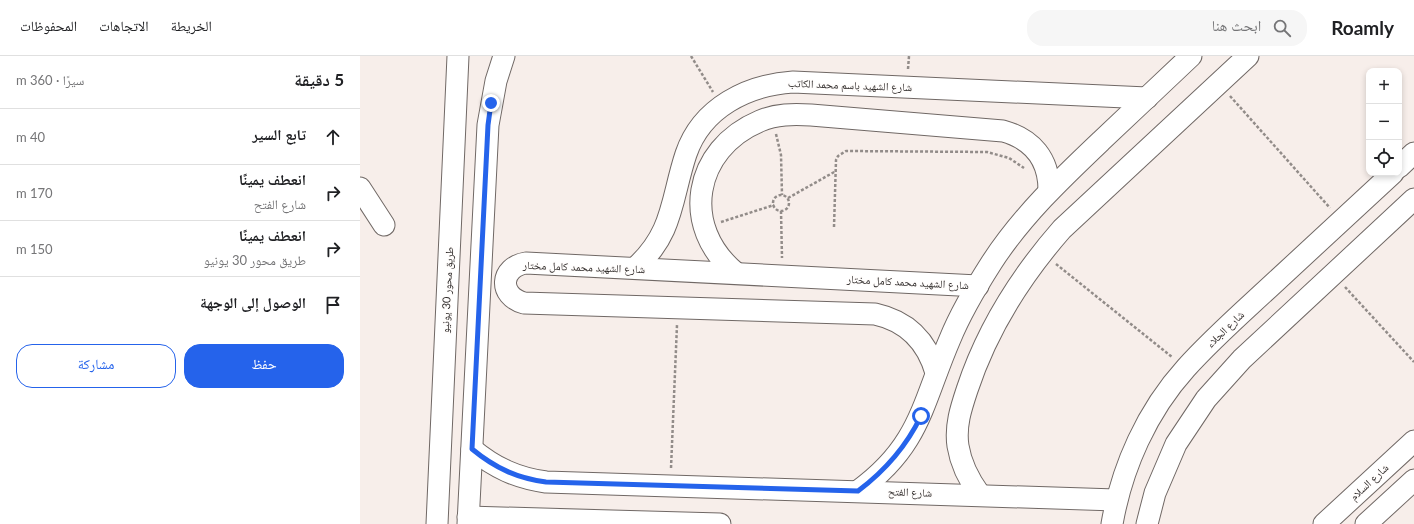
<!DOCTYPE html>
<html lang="ar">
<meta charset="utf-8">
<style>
:root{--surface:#fff;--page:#f6f6f6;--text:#202124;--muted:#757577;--line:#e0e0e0;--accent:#2563eb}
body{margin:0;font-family:Lato,"Noto Naskh Arabic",sans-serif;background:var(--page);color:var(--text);direction:rtl}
.controls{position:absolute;right:12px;top:12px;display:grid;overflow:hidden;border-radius:8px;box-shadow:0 2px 6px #0003}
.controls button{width:36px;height:36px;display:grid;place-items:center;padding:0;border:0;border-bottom:1px solid var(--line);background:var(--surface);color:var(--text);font:20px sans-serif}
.stop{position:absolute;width:12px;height:12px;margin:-9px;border:3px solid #2563eb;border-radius:50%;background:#fff}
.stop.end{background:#2563eb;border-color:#fff;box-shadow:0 1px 4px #0008}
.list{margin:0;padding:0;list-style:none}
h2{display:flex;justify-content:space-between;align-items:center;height:52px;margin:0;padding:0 16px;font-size:17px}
h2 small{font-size:13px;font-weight:400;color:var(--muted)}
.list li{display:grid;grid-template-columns:26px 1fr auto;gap:12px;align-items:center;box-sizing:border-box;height:56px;padding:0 16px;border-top:1px solid var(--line)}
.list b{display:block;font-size:15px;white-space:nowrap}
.list p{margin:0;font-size:13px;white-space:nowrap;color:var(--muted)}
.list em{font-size:13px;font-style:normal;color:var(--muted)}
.actions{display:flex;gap:8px;padding:12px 16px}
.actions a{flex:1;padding:9px 0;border:1px solid var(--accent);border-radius:16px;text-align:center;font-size:14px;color:var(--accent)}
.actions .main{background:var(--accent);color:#fff}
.icon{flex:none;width:22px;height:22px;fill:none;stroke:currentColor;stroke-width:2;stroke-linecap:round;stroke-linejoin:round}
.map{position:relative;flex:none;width:1054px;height:468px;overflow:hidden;direction:ltr}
header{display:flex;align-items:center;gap:24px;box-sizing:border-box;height:56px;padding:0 20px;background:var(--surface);border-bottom:1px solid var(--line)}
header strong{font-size:19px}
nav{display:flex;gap:22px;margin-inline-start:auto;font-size:14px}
.search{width:280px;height:36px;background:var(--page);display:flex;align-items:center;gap:10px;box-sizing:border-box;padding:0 14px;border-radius:16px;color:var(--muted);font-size:15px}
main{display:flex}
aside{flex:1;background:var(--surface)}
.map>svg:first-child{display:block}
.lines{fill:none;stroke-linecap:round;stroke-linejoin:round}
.minor-casing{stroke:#706865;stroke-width:23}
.path{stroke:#928c89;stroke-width:2.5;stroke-dasharray:3 2;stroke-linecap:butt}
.minor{stroke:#fff;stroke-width:21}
.route{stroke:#2563eb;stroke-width:5}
.labels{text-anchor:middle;stroke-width:3;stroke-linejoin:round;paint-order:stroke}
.street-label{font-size:11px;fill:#312d2c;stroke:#fffdfc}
</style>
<header>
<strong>Roamly</strong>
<div class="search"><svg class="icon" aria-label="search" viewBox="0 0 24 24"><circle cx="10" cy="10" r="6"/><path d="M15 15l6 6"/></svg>ابحث هنا</div>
<nav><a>الخريطة</a><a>الاتجاهات</a><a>المحفوظات</a></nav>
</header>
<main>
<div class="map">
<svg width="1054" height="468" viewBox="0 0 1054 468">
<rect width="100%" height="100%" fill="#f7eeea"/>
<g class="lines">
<defs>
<g id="minor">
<polyline points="1039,111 1054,97"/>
<polyline points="0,132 24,169"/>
<path d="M275,212C314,177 311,143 326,98C342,51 388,29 433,26L787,42"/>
<path d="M376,217C320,171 333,93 400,65C416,58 433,58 451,59L643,75C672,83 689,103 689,134"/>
<path d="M576,317C567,285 547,265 515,258L164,247C138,240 140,211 166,207L618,230"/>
<path d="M112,393C135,412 157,422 186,426L756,444"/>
<path d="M498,435C560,390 562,348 590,283C601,256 616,231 632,206C662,160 701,123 741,85C771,57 801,28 831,0"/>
<path d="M620,439C609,424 601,409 598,390C595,370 601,352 607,334C627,273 660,221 702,173L888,0"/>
<polyline points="108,461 360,468"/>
<polyline points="77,468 98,0"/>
<polyline points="108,468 128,69 136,25 144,0"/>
<path d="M752,468C762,411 787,355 826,312C853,282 884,255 913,228C953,191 993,154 1033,117"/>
<polyline points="787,468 795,437 816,388 846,343 882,303 1054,143"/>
<polyline points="964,468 1054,385"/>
<polyline points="1006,468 1054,424"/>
</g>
</defs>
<use href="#minor" class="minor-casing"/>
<g class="path">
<polyline points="331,0 353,36"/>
<polyline points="548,13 549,0"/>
<polyline points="870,40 970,152"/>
<polyline points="416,78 421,99 422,139"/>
<circle cx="421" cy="147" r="8"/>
<polyline points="428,142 476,115"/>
<polyline points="421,155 422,202"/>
<polyline points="361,166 414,149"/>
<polyline points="474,171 476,104 478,100 486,95 627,96 649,102 664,112"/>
<polyline points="696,208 812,301"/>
<polyline points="985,231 1054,306"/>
<polyline points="311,412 317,269"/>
</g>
<use href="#minor" class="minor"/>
</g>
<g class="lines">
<path class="route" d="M131,47L128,69L112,393C135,412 157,422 186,426L498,435C526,414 546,391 561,360"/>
</g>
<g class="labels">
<g class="street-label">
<text transform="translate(490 29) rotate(2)" y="4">شارع الشهيد باسم محمد الكاتب</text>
<text transform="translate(224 211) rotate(2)" y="4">شارع الشهيد محمد كامل مختار</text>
<text transform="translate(548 226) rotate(3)" y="4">شارع الشهيد محمد كامل مختار</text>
<text transform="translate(87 234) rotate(-87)" y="4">طريق محور 30 يونيو</text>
<text transform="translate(865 273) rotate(-44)" y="4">شارع الجلاء</text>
<text transform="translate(1009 426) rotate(-43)" y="4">شارع السلام</text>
<text transform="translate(550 436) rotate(2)" y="4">شارع الفتح</text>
</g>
</g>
</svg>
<div class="controls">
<button>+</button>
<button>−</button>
<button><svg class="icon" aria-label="locate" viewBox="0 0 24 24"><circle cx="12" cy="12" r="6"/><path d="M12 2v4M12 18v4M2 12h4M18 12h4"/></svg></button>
</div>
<div class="stop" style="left:561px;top:360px"></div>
<div class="stop end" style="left:131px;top:47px"></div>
</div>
<aside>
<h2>5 دقيقة<small>سيرًا · 360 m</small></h2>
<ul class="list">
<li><svg class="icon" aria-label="ahead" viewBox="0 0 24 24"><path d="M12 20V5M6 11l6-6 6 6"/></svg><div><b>تابع السير</b></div><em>40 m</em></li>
<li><svg class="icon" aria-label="right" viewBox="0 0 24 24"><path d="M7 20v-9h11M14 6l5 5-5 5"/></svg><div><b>انعطف يمينًا</b><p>شارع الفتح</p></div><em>170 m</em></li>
<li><svg class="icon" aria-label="right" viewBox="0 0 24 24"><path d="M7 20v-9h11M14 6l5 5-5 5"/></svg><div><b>انعطف يمينًا</b><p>طريق محور 30 يونيو</p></div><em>150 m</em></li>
<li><svg class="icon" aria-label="arrive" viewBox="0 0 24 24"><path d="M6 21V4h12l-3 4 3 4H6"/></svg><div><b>الوصول إلى الوجهة</b></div></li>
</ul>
<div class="actions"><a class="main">حفظ</a><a>مشاركة</a></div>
</aside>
</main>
